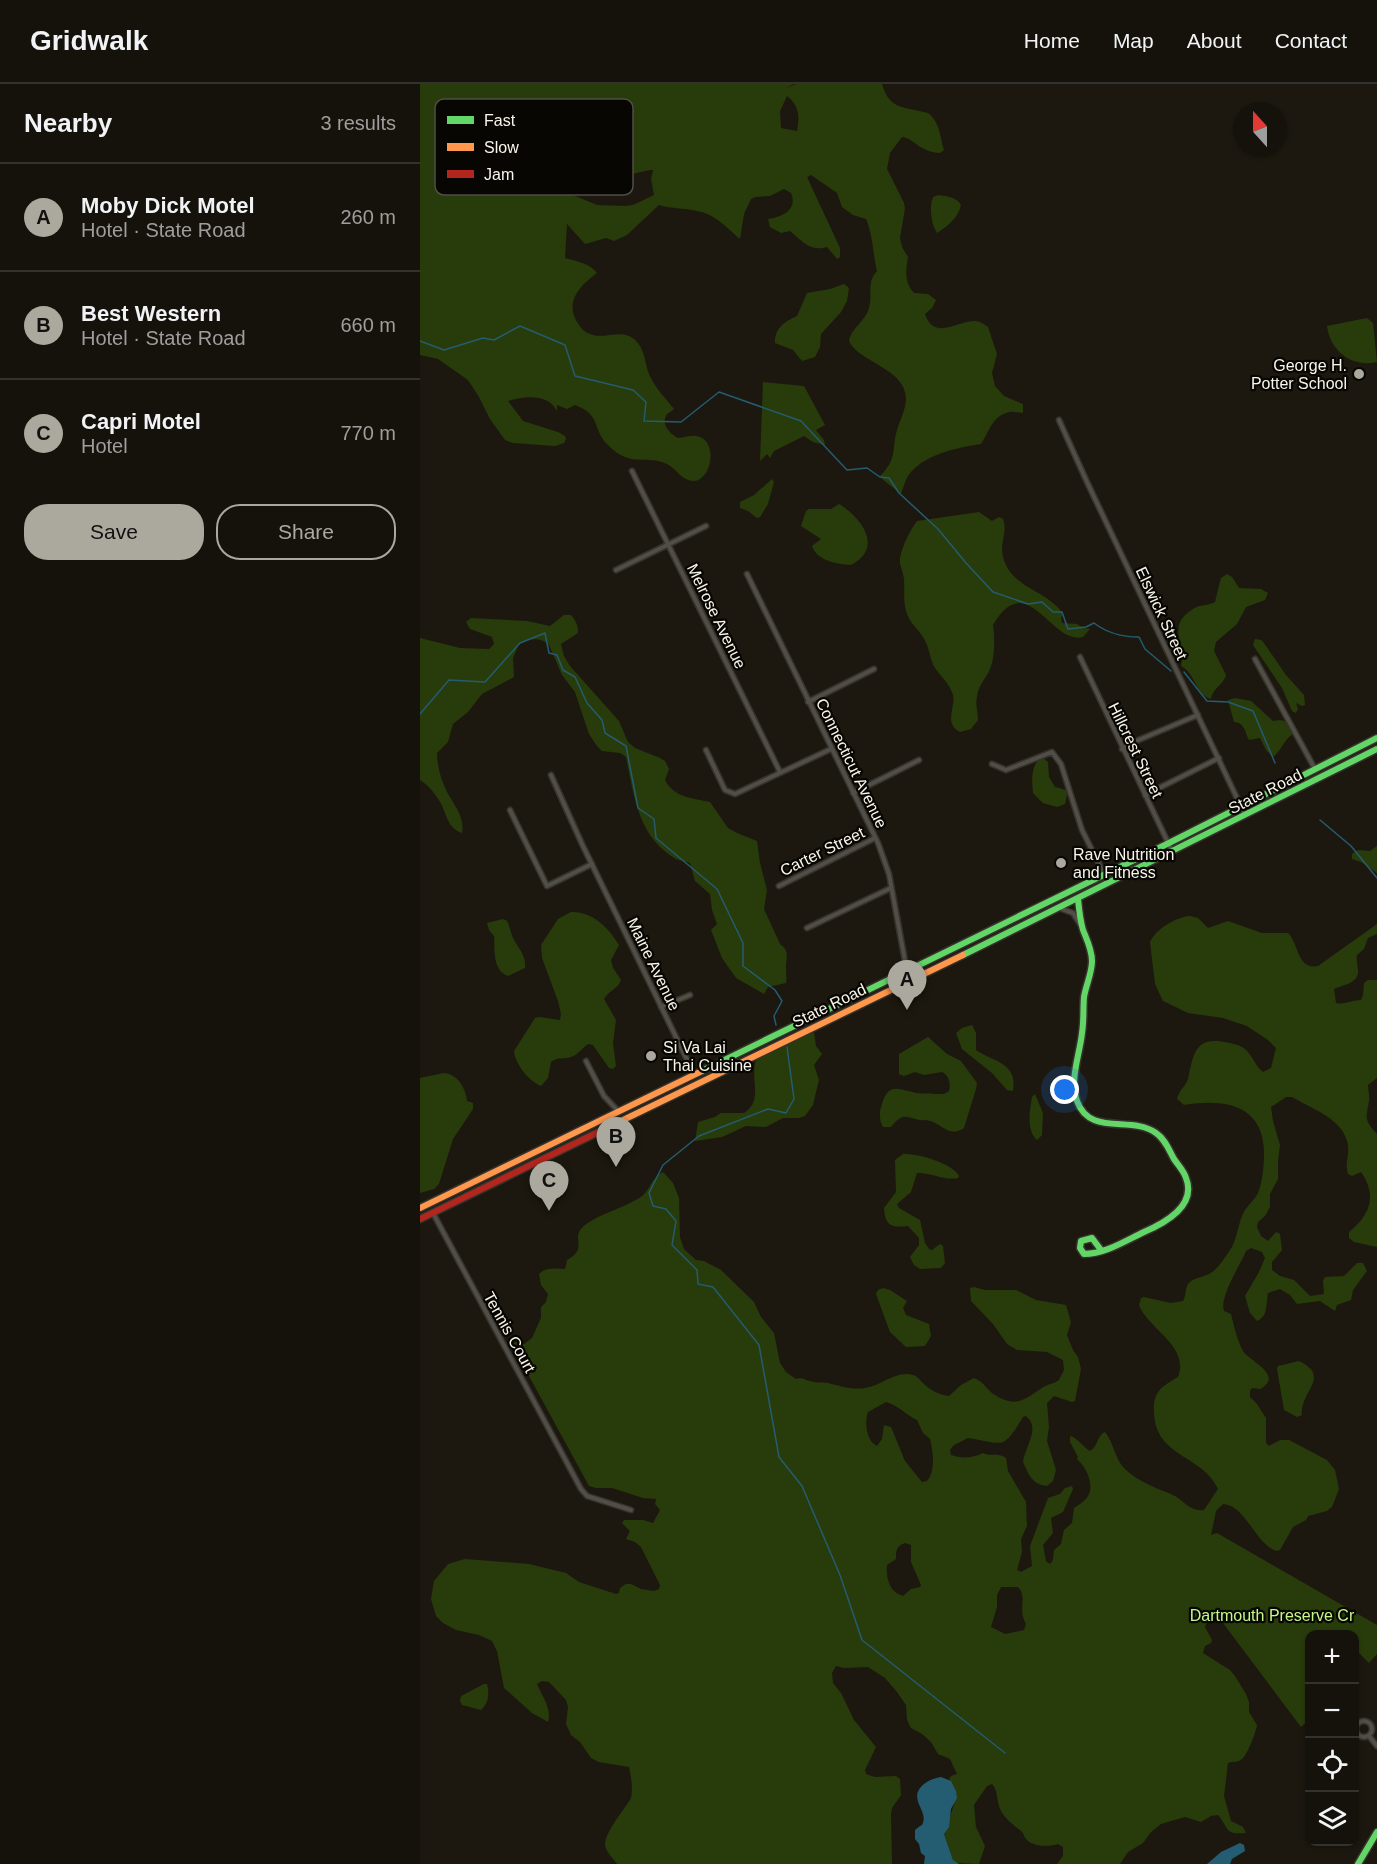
<!DOCTYPE html>
<meta charset="utf-8">
<style>
:root{--surface:#15120b;--page:#1e1b14;--text:#f1f3f6;--muted:#9d9e9d;--line:#34322c;--accent:#aba89d}
body{margin:0;font-family:Arial,sans-serif;background:var(--page);color:var(--text)}
.controls{position:absolute;right:18px;bottom:18px;display:grid;overflow:hidden;border-radius:12px;box-shadow:0 2px 4px #0004}
.controls button{width:54px;height:54px;display:grid;place-items:center;padding:0;border:0;border-bottom:2px solid var(--line);background:var(--surface);color:var(--text);font:30px sans-serif}
.compass{position:absolute;left:813px;top:18px;width:54px;height:54px;border-radius:50%;background:var(--surface);box-shadow:0 2px 4px #0004;rotate:339deg}
.you{position:absolute;left:645px;top:1006px;width:21px;height:21px;margin:-15px;border:4px solid #fff;border-radius:50%;background:#1a73e8;box-shadow:0 0 0 9px #1a73e833}
.badge{display:grid;place-items:center;width:39px;height:39px;border-radius:50%;background:var(--accent);color:#111;font-size:20px;font-weight:700}
.pin{position:absolute;translate:-50% -50px;filter:drop-shadow(0 2px 3px #0008)}
.pin::after{content:'';position:absolute;top:32px;width:21px;height:18px;background:inherit;clip-path:polygon(0 0,100% 0,50% 100%)}
.list{margin:0;padding:0;list-style:none}
h2{display:flex;justify-content:space-between;align-items:center;height:78px;margin:0;padding:0 24px;font-size:26px}
h2 small{font-size:20px;font-weight:400;color:var(--muted)}
.list li{display:grid;grid-template-columns:39px 1fr auto;gap:18px;align-items:center;box-sizing:border-box;height:108px;padding:0 24px;border-top:2px solid var(--line)}
.list b{display:block;font-size:22px;white-space:nowrap}
.list p{margin:0;font-size:20px;white-space:nowrap;color:var(--muted)}
.list em{font-size:20px;font-style:normal;color:var(--muted)}
.actions{display:flex;gap:12px;padding:18px 24px}
.actions a{flex:1;padding:14px 0;border:2px solid var(--accent);border-radius:24px;text-align:center;font-size:21px;color:var(--accent)}
.actions .main{background:var(--accent);color:#111}
.icon{flex:none;width:33px;height:33px;fill:none;stroke:currentColor;stroke-width:2;stroke-linecap:round;stroke-linejoin:round}
.map{position:relative;flex:none;width:957px;height:1780px;overflow:hidden}
header{display:flex;align-items:center;gap:36px;box-sizing:border-box;height:84px;padding:0 30px;background:var(--surface);border-bottom:2px solid var(--line)}
header strong{font-size:28px}
nav{display:flex;gap:33px;margin-inline-start:auto;font-size:21px}
main{display:flex}
aside{flex:1;background:var(--surface)}
.map>svg:first-child{display:block}
.green{fill:#283b0b;fill-rule:evenodd}
.water{fill:#245c71}
.lines{fill:none;stroke-linecap:round;stroke-linejoin:round}
.stream{stroke:#245c71;stroke-width:1.5}
.street-casing{stroke:#35332c;stroke-width:7}
.fast-casing{stroke:#35332c;stroke-width:9}
.slow-casing{stroke:#35332c;stroke-width:9}
.jam-casing{stroke:#35332c;stroke-width:9}
.street{stroke:#514e47;stroke-width:4}
.fast{stroke:#63d668;stroke-width:6}
.slow{stroke:#ff974d;stroke-width:6}
.jam{stroke:#b3261e;stroke-width:6}
.poi-dot{fill:#aba89d;stroke:#080602;stroke-width:2}
.labels{text-anchor:middle;stroke-width:4.5;stroke-linejoin:round;paint-order:stroke}
.poi-label{font-size:16px;fill:#f8f5ea;stroke:#080602;text-anchor:start}
.street-label{font-size:16px;fill:#f8f5ea;stroke:#080602}
.park-label{font-size:16px;fill:#c3f987;stroke:#080602}
.key{fill:#080602;stroke:#504e48;stroke-width:1.5}
.key-label{font-size:16px;fill:#f8f5ea}
</style>
<header>
<strong>Gridwalk</strong>
<nav><a>Home</a><a>Map</a><a>About</a><a>Contact</a></nav>
</header>
<main>
<aside>
<h2>Nearby<small>3 results</small></h2>
<ul class="list">
<li><span class="badge">A</span><div><b>Moby Dick Motel</b><p>Hotel · State Road</p></div><em>260 m</em></li>
<li><span class="badge">B</span><div><b>Best Western</b><p>Hotel · State Road</p></div><em>660 m</em></li>
<li><span class="badge">C</span><div><b>Capri Motel</b><p>Hotel</p></div><em>770 m</em></li>
</ul>
<div class="actions"><a class="main">Save</a><a>Share</a></div>
</aside>
<div class="map">
<svg width="957" height="1780" viewBox="0 0 957 1780">
<rect width="100%" height="100%" fill="#1c180f"/>
<g class="green">
<path d="M0,0H374L365,5L376,0H462C469,26 485,23 508,29C520,38 520,53 524,66L520,69C499,68 494,54 482,53L470,69L467,85L484,119L485,124L480,154L482,163L488,173C486,185 484,199 494,209L508,210L516,216L512,224L505,230C514,257 537,237 555,237C559,237 564,240 568,243L577,270L572,289L575,302L584,312L603,320V329C599,329 594,327 589,328C572,332 569,348 561,360C537,364 503,370 488,392C485,397 483,404 481,410L462,395L460,392C478,374 471,367 477,346C480,336 486,325 486,314C485,284 438,278 429,257C431,244 445,238 449,224C453,210 446,199 457,187C453,171 453,151 446,135L433,131L422,123L417,109L391,91L387,93L420,164V173L417,175L407,163C390,168 382,157 370,147L361,149L350,143L348,135C362,133 378,126 371,109L364,105L350,112L335,113L331,115L324,130L320,155C307,144 295,130 277,127C264,124 252,125 239,121L207,151L194,157L186,154L165,160L147,140L145,174C156,177 171,180 177,189C162,200 144,217 157,238C160,243 164,248 170,250C184,256 201,244 214,255C227,266 224,283 232,296C238,307 246,315 254,325C251,328 247,329 246,332C241,341 251,351 258,354C264,354 270,351 276,352C299,355 292,396 274,397C262,397 257,385 247,380C227,370 211,385 188,361C172,346 182,331 155,321L147,325L137,321V327C128,309 104,312 88,317L103,337L138,348L145,352L146,355L144,359L135,362L93,359L85,356L70,335L59,313L48,296L18,275L0,271ZM367,12C379,21 380,33 377,47L361,44L360,27ZM230,86H233L231,95L234,111L213,121L205,122L177,121L148,109L149,104Z"/>
<path d="M518,111C526,112 537,113 541,121C538,134 528,142 517,149C511,140 509,123 513,113Z"/>
<path d="M424,200L429,204L427,217L421,228L401,250L400,263L395,273L382,277L373,266L355,259C354,245 365,237 377,232L387,209L410,205Z"/>
<path d="M947,234L953,239L957,278C932,284 910,267 907,242Z"/>
<polygon points="343,298 384,302 405,341 396,346 404,356 405,361 393,358 384,352 354,367 350,374 347,370 340,377"/>
<polygon points="352,395 354,398 348,420 340,433 337,434 328,427 320,424 320,418 334,411"/>
<path d="M419,420C442,434 464,464 431,481C417,480 397,477 392,462L401,455L381,442L386,427L389,425H411Z"/>
<path d="M559,428L572,437L579,433L583,435C589,450 576,461 586,481C597,505 629,508 643,530L641,534L642,539L657,540L664,544L670,545L663,553C631,562 607,482 573,541C575,552 575,577 569,587C565,596 558,602 557,613C555,620 558,628 558,636L551,645L540,648C523,639 536,623 533,611C530,600 521,593 515,584C510,576 510,567 506,559C503,550 495,544 490,536C482,522 485,511 484,496C484,491 481,484 480,479C479,468 490,446 497,437Z"/>
<path d="M807,490L812,493L819,504L841,505L848,509L845,516L826,523L817,540L796,558L794,567L806,591C803,602 792,604 791,615C775,610 776,590 761,582C767,560 745,542 773,525C780,520 788,522 795,518L801,494Z"/>
<path d="M144,531H151C156,537 158,541 158,549L141,560L144,572L150,582L199,637L208,658L215,664L240,674L245,677L249,685L245,696C254,714 273,714 290,718L308,744L317,749L337,757L340,779L347,806L344,825L360,860C370,867 366,873 366,883C366,889 367,893 366,899L348,903L344,910L316,894L302,874L291,846L297,840L292,826L290,810L275,797L270,779C265,777 261,777 256,775C218,753 214,712 206,673L200,669L182,667L177,662L169,650L155,608L142,591L129,561C119,552 110,555 99,560L93,574L94,593L62,610L48,628L33,640L28,658L17,669C17,682 21,696 27,708C34,721 45,733 42,749C27,744 27,730 20,718C15,709 8,701 0,696V554L40,564L69,565L74,560L72,553L50,545L46,538L51,534L107,537L130,542Z"/>
<polygon points="835,555 841,556 844,559 866,591 884,611 885,621 882,622 876,619 878,625 876,629 872,627 862,604 833,561"/>
<path d="M815,614L831,617L853,637L860,636L868,638L873,650C864,655 862,666 853,673L846,666L840,654L829,656C825,648 825,639 814,638L808,616Z"/>
<path d="M622,673L628,678L629,693L635,703L646,706L647,710L645,720L637,723L623,719L613,709C612,697 610,681 622,673Z"/>
<polygon points="957,762 957,789 941,778 932,775 932,770 938,766 950,767"/>
<path d="M151,828C172,827 189,844 199,861L191,876L193,884L201,896C198,905 188,907 184,915L196,936L193,959L196,982L193,985L189,984L173,961L168,960C162,964 158,971 151,973C143,976 139,972 131,978L128,994L121,1002C109,997 95,980 94,967L115,934L119,933L140,936L141,930L138,917L122,874L121,861L138,835Z"/>
<path d="M770,832L778,834L788,844L808,837L842,849H868C879,860 877,886 898,882L957,840V850L948,854L944,865L937,871C936,878 938,881 938,887C939,899 923,901 914,905L916,919C924,921 932,916 941,916L943,911L944,899L948,896H957V994L948,1001C948,1007 950,1012 949,1017C946,1035 944,1036 957,1050V1163L934,1158L929,1154V1148C951,1130 957,1111 941,1088L932,1092L928,1090C924,1078 931,1069 927,1057C921,1034 890,1024 872,1013H866L851,1023L853,1037L860,1061L858,1077V1095L850,1110V1123L845,1132L838,1138L837,1143L841,1152L848,1157L856,1148L860,1150L862,1166L852,1178V1186L860,1192L874,1196L890,1212L904,1210L903,1197L905,1193L924,1192L937,1179H943L947,1187L933,1206L931,1216L917,1221L915,1227L900,1217L877,1220L870,1211L860,1205L848,1209C846,1220 848,1233 837,1237L830,1229L825,1212L839,1188L845,1174L842,1168L831,1164L826,1167C820,1182 799,1213 804,1227L811,1230C814,1242 817,1256 823,1267C829,1277 865,1291 840,1305L832,1304L830,1307V1313L837,1320L846,1334V1359L849,1362L860,1356H869L907,1376L915,1386L919,1405L912,1423L907,1427L888,1432L886,1436L873,1443L860,1466L856,1467C834,1458 826,1422 803,1420L796,1427L791,1451L797,1449L957,1541V1570L949,1579L935,1565L934,1550H890L889,1636L881,1643L797,1531L787,1538L785,1543L792,1556L791,1559L785,1562L783,1569L810,1586L815,1592L826,1610L829,1618V1628L837,1641C836,1648 828,1669 823,1674C819,1679 813,1677 808,1679L804,1712L811,1737L823,1743L826,1749C804,1751 809,1744 798,1731L791,1732L781,1738L765,1733L741,1740L731,1748L723,1759L708,1768L700,1780H637L643,1772V1763L638,1760C629,1763 613,1763 606,1755C604,1753 604,1749 601,1747C594,1741 586,1736 581,1727C576,1718 579,1708 572,1700L567,1702L554,1721L556,1743L565,1762L559,1780L536,1779L533,1776L524,1750L534,1721L536,1707L529,1695L531,1692L537,1690L530,1675L518,1670L511,1658L502,1650L491,1644L487,1636L486,1621L477,1608L465,1594L448,1583L424,1584L416,1582L412,1589L413,1599L421,1609L434,1636L456,1663L445,1686L446,1690L455,1693L476,1692L480,1695L481,1711L472,1724L471,1730L472,1780H197C193,1774 185,1767 185,1760C185,1749 204,1725 210,1716C214,1708 211,1692 209,1683L179,1678L171,1674L160,1658L151,1651L146,1640L148,1623L146,1616L129,1598L122,1597L117,1600C122,1612 132,1624 128,1638L112,1629L84,1604L77,1567L72,1557L59,1551L36,1546L23,1539L16,1532L11,1515L14,1497L28,1480L45,1475L109,1480L146,1489L159,1498L196,1510L199,1509L200,1504L206,1500H211L221,1505L234,1507L239,1505L240,1501L221,1463L215,1458L206,1455L210,1447L202,1439L204,1436H223L233,1439L240,1426L235,1420L236,1415L223,1414L192,1404H176L169,1402L97,1270L94,1258L104,1260L112,1254L121,1234V1223L126,1218L128,1210L121,1201L119,1190C127,1182 136,1185 145,1185L147,1176C168,1165 152,1156 161,1145C173,1131 206,1124 222,1112C231,1105 230,1095 243,1088L253,1099L259,1114L260,1153L264,1165L276,1176L284,1177L301,1186L334,1218L341,1233L354,1249L360,1279L366,1288L376,1295C383,1293 384,1296 390,1297C395,1299 402,1298 408,1299C421,1302 431,1306 445,1304C462,1302 475,1286 493,1291C499,1293 500,1297 504,1300C511,1307 520,1311 529,1312L541,1301L554,1294C565,1298 566,1306 575,1311C597,1325 606,1314 622,1304C627,1300 634,1300 639,1296L644,1286L643,1276L627,1268L597,1266L587,1260L573,1240L551,1217L550,1204L554,1203L565,1206H596L616,1216L646,1221L651,1238L647,1251L653,1266L658,1273L661,1285L655,1317L652,1318L634,1312L627,1319L629,1343L627,1357L636,1386L633,1397L627,1402C612,1400 609,1391 603,1378C605,1363 621,1344 606,1332L603,1333C582,1368 583,1359 548,1354L534,1361L530,1366L531,1371C542,1375 553,1374 563,1369C570,1373 578,1368 586,1374L588,1387L606,1418L607,1442L601,1455L602,1468L597,1486L601,1488L612,1482L610,1462L628,1414L640,1410L645,1404L652,1402L653,1405L643,1428L631,1434L633,1449L623,1461L626,1477L630,1480L633,1476L634,1466L641,1460L644,1446L652,1439L654,1424C669,1415 674,1408 668,1391C666,1385 662,1380 657,1375L658,1373L650,1358V1352C657,1353 663,1363 670,1367C678,1363 677,1351 685,1348C694,1359 695,1376 705,1385C719,1399 738,1404 755,1412C765,1418 771,1428 784,1426L798,1405C782,1370 736,1374 734,1329C733,1307 741,1303 758,1293C770,1262 728,1245 719,1221L721,1214L724,1213L751,1219L763,1217C766,1212 765,1205 768,1200C774,1193 782,1194 789,1190C798,1185 804,1175 810,1166C816,1158 818,1142 822,1132C825,1123 834,1117 838,1109C843,1097 844,1080 844,1068C843,1019 802,1015 764,1021L757,1015C759,1006 765,1003 768,995C773,973 774,952 804,958C811,959 821,961 826,966C833,972 835,982 843,988L851,984L856,964L848,956L827,942L803,934L768,929L743,917L735,900L730,858C736,845 756,833 770,832ZM466,1318C478,1321 486,1331 497,1336L503,1349L510,1355C513,1367 516,1386 507,1397L502,1398L485,1377L471,1343L464,1341L462,1355L457,1362C447,1358 444,1339 448,1328ZM485,1459L491,1461V1478L501,1501L500,1503L491,1505L483,1512C469,1508 466,1494 467,1481L476,1475C476,1467 476,1462 485,1459ZM581,1503H598C608,1513 597,1525 606,1540L604,1546L585,1550L571,1543L577,1523V1511Z"/>
<path d="M83,835L87,837C90,843 91,850 94,856C100,867 106,871 105,884L88,892C72,886 75,865 74,852L69,846L67,839Z"/>
<path d="M552,941L556,949V966C573,978 598,978 593,1007L587,1006L572,989L542,965L536,949L542,944Z"/>
<path d="M394,948L396,962L402,970L394,981L399,996L393,1021L385,1032L379,1034H363L346,1043L326,1042L302,1053L275,1057L278,1038L295,1033L301,1029H324C345,1016 328,992 337,974L365,958Z"/>
<path d="M508,953L527,970L541,977L557,999L556,1005L544,1044C529,1054 524,1041 510,1037C502,1035 508,1037 500,1036C485,1033 483,1028 471,1043H463C459,1035 459,1028 462,1020C468,998 479,1005 496,1009C503,1010 509,1009 515,1010C522,1010 524,1011 529,1007C531,1000 529,991 522,988L504,991L495,988L484,992L479,990V970Z"/>
<path d="M24,989C37,990 46,1004 47,1017L53,1019V1025L33,1055L19,1100L14,1105L0,1109V994Z"/>
<path d="M615,1010L623,1029L622,1051L617,1056C606,1046 610,1026 612,1013Z"/>
<path d="M483,1070C497,1069 533,1079 539,1092L538,1094C524,1097 511,1088 497,1089L491,1108L477,1120L479,1124L500,1136L505,1159L509,1165L512,1166L520,1160L523,1162L525,1179L521,1184L500,1185L494,1181L490,1173L499,1161V1154L488,1142C472,1144 465,1142 464,1124L476,1108L475,1076Z"/>
<polygon points="463,1204 470,1206 487,1217 483,1224 486,1231 509,1240 511,1252 505,1262 486,1263 470,1248 456,1210 458,1206"/>
<path d="M879,1277C912,1293 880,1307 882,1331L877,1333L864,1326L857,1285L858,1282Z"/>
<path d="M64,1600H67C70,1610 68,1620 61,1626L42,1621L40,1617L41,1612Z"/>
</g>
<g class="water">
<path d="M521,1693L531,1697L536,1707L537,1714L531,1725L529,1743L524,1750L533,1776L539,1780H504L505,1772L501,1769L499,1760L495,1755V1746C495,1746 501,1741 502,1741C510,1727 486,1715 504,1700C509,1696 515,1694 521,1693Z"/>
<polygon points="820,1759 824,1761 825,1767 812,1775 810,1780 787,1780 801,1768"/>
</g>
<g class="lines">
<g class="stream">
<path d="M0,257L24,266L63,254L74,256L100,242L145,261L155,292L213,306L226,318L224,337L261,338L299,308L381,337L427,386L447,384L460,393L469,394L479,409L518,445L546,479L573,508L608,520L622,518L633,528H642L648,545L666,543L674,539C687,549 702,553 719,553L725,565L751,587"/>
<polyline points="764,588 787,617 808,618 833,627 855,679"/>
<polyline points="0,630 29,596 65,598 100,559 125,549 129,569 137,571 143,586 155,593 167,619 182,636 185,649 206,662 218,724 234,735 236,754 297,805 323,859 323,882 355,906 362,917 354,932 356,941"/>
<polyline points="900,736 931,762 957,794"/>
<polyline points="367,963 374,1015 366,1029 348,1025 279,1052 243,1081 229,1109 233,1122 246,1125 256,1137 252,1161 277,1186 278,1200 293,1203 339,1261 359,1373 382,1402 420,1491 442,1556 585,1669"/>
</g>
<defs>
<g id="street">
<polyline points="639,336 667,398 825,731"/>
<polyline points="212,387 360,688"/>
<polyline points="196,486 286,442"/>
<polyline points="327,490 458,759 469,790 485,877 490,896"/>
<polyline points="660,573 752,767"/>
<polyline points="835,575 895,685"/>
<polyline points="388,618 454,585"/>
<polyline points="702,665 709,660 778,631"/>
<polyline points="286,666 305,706 315,710 411,665"/>
<polyline points="572,680 586,686 632,668 641,680 662,746 684,790"/>
<polyline points="131,691 162,760 274,990"/>
<polyline points="433,709 499,676"/>
<polyline points="725,711 799,674"/>
<polyline points="90,726 127,802 172,780"/>
<polyline points="359,802 455,754"/>
<polyline points="642,825 653,829 660,840"/>
<polyline points="387,844 471,804"/>
<polyline points="241,923 270,911"/>
<polyline points="166,977 184,1012 198,1027"/>
<polyline points="13,1129 161,1405 167,1412 211,1426"/>
<circle cx="944" cy="1645" r="8"/>
<polyline points="949,1652 957,1662"/>
</g>
<g id="fast">
<path d="M658,815C659,825 660,836 663,846C667,856 672,866 672,877C672,889 666,901 664,913C663,925 664,937 662,949C660,970 649,996 657,1017C670,1053 711,1031 736,1049C745,1055 749,1066 754,1075C758,1081 764,1087 766,1094C777,1122 745,1139 724,1148C705,1157 685,1170 664,1170L660,1164L661,1157L672,1154L681,1166"/>
<polyline points="543,871 957,665"/>
<polyline points="282,987 749,759 957,654"/>
<polyline points="938,1780 957,1748"/>
</g>
<g id="slow">
<polyline points="199,1038 543,871"/>
<polyline points="0,1124 282,987"/>
</g>
<polyline id="jam" points="0,1135 199,1038"/>
</defs>
<use href="#street" class="street-casing"/>
<use href="#fast" class="fast-casing"/>
<use href="#slow" class="slow-casing"/>
<use href="#jam" class="jam-casing"/>
<use href="#street" class="street"/>
<use href="#fast" class="fast"/>
<use href="#slow" class="slow"/>
<use href="#jam" class="jam"/>
</g>
<g class="poi-dot">
<circle cx="939" cy="290" r="6"/>
<circle cx="641" cy="779" r="6"/>
<circle cx="231" cy="972" r="6"/>
</g>
<g class="labels">
<g class="poi-label">
<text x="927" y="287" text-anchor="end">George H.<tspan x="927" dy="18">Potter School</tspan></text>
<text x="653" y="776">Rave Nutrition<tspan x="653" dy="18">and Fitness</tspan></text>
<text x="243" y="969">Si Va Lai<tspan x="243" dy="18">Thai Cuisine</tspan></text>
</g>
<g class="street-label">
<text transform="translate(742 529) rotate(65)" y="6">Elswick Street</text>
<text transform="translate(297 532) rotate(64)" y="6">Melrose Avenue</text>
<text transform="translate(716 666) rotate(64)" y="6">Hillcrest Street</text>
<text transform="translate(432 679) rotate(64)" y="6">Connecticut Avenue</text>
<text transform="translate(845 707) rotate(-27)" y="6">State Road</text>
<text transform="translate(402 767) rotate(-26)" y="6">Carter Street</text>
<text transform="translate(234 880) rotate(64)" y="6">Maine Avenue</text>
<text transform="translate(409 921) rotate(-26)" y="6">State Road</text>
<text transform="translate(90 1248) rotate(61)" y="6">Tennis Court</text>
</g>
<g class="park-label">
<text x="852" y="1537">Dartmouth Preserve Cr</text>
</g>
</g>
<rect x="15" y="15" width="198" height="96" rx="9" class="key"/>
<rect x="27" y="32" width="27" height="8" fill="#63d668"/>
<rect x="27" y="59" width="27" height="8" fill="#ff974d"/>
<rect x="27" y="86" width="27" height="8" fill="#b3261e"/>
<g class="key-label">
<text x="64" y="42">Fast</text>
<text x="64" y="69">Slow</text>
<text x="64" y="96">Jam</text>
</g>
</svg>
<div class="controls">
<button>+</button>
<button>−</button>
<button><svg class="icon" aria-label="locate" viewBox="0 0 24 24"><circle cx="12" cy="12" r="6"/><path d="M12 2v4M12 18v4M2 12h4M18 12h4"/></svg></button>
<button><svg class="icon" aria-label="layers" viewBox="0 0 24 24"><path d="M12 4l9 5-9 5-9-5zM3 14l9 5 9-5"/></svg></button>
</div>
<svg class="compass" viewBox="-18 -18 36 36"><path d="M0-13l5 13h-10z" fill="#e53935"/><path d="M0 13l5-13h-10z" fill="#9d9e9d"/></svg>
<div class="you"></div>
<div class="pin badge" style="left:487px;top:926px">A</div>
<div class="pin badge" style="left:196px;top:1083px">B</div>
<div class="pin badge" style="left:129px;top:1127px">C</div>
</div>
</main>
